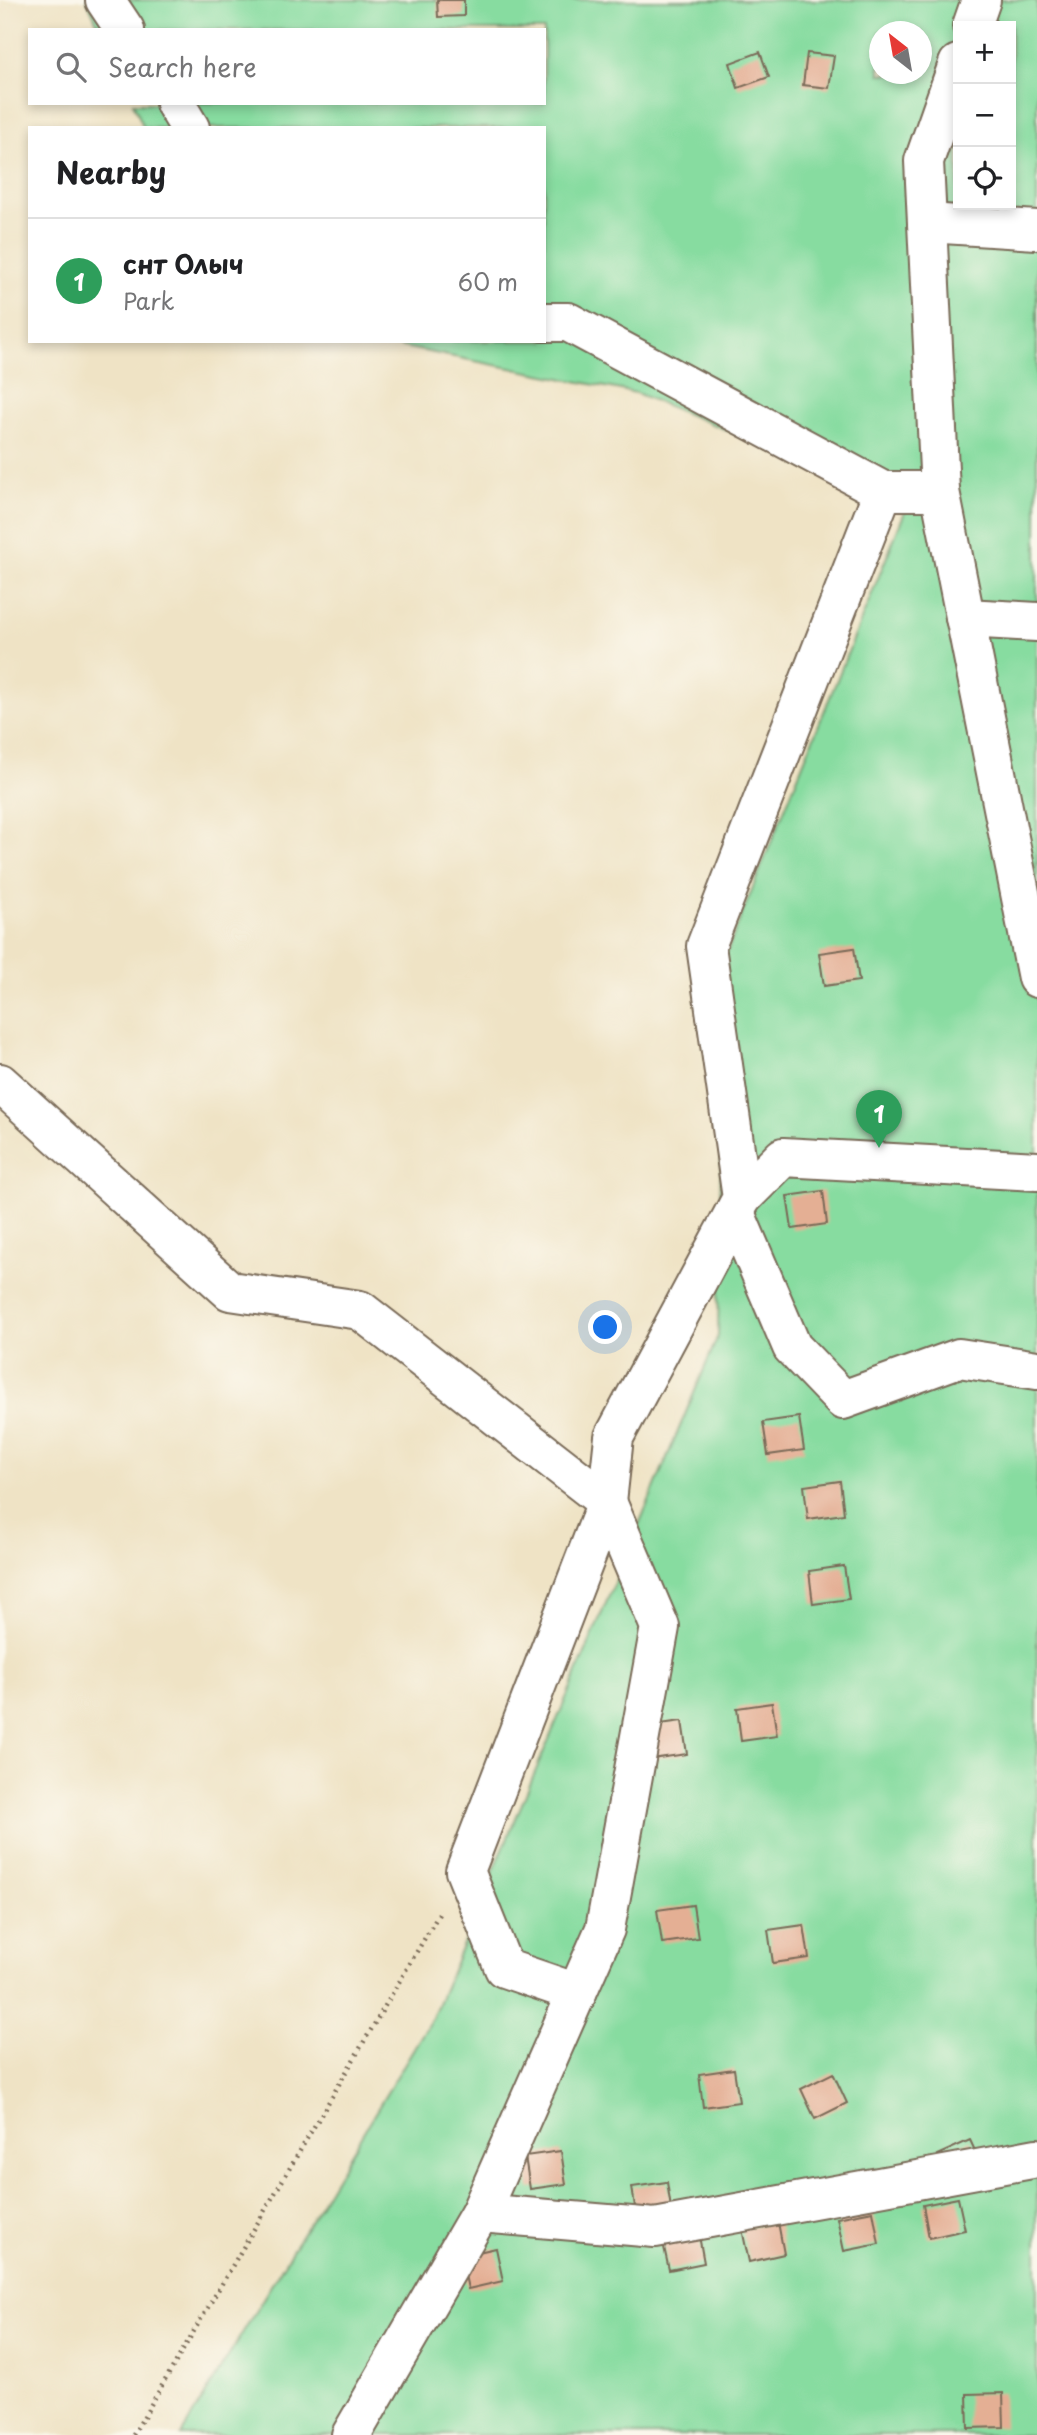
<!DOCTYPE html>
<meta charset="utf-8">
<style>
:root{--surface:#fff;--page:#f2f2f2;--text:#202124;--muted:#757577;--line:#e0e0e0;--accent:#d1495b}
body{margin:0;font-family:"Playpen Sans",sans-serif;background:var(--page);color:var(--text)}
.controls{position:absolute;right:21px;top:21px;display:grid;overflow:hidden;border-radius:0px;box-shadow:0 4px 10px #0003}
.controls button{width:63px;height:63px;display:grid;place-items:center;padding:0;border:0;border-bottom:2px solid var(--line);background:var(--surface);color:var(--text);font:35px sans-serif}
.compass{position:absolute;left:869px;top:21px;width:63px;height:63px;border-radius:50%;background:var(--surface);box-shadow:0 4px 10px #0003;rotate:329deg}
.you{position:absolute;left:606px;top:1328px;width:24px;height:24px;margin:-18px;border:5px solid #fff;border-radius:50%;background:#1a73e8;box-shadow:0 0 0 10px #1a73e833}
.badge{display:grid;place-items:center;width:46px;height:46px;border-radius:50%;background:var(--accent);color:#fff;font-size:23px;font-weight:700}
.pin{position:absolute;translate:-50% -58px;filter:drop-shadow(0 2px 4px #0008)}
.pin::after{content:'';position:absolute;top:37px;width:24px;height:21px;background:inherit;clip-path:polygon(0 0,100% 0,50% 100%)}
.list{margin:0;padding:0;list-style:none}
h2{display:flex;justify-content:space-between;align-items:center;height:91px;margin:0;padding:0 28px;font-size:30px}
h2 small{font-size:23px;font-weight:400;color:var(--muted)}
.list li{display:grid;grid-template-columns:46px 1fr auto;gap:21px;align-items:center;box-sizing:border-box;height:126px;padding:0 28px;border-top:2px solid var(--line)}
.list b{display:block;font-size:26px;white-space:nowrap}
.list p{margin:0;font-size:23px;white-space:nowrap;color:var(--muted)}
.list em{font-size:23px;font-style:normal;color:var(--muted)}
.icon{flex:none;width:38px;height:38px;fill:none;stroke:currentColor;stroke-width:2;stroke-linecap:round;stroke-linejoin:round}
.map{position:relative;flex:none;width:1037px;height:2435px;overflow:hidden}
.search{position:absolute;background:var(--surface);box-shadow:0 4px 10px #0003;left:28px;top:28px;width:518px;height:77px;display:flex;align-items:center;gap:18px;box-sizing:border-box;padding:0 24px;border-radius:0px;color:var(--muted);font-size:26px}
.panel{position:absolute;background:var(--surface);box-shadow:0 4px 10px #0003;left:28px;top:126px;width:518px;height:217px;border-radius:0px}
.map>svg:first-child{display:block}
.green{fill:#87dca0;stroke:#61835f;stroke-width:2;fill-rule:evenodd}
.building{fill:#e4af94}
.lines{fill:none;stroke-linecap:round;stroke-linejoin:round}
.minor-casing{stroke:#7a6b58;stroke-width:42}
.path{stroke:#7a6b58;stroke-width:4.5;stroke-dasharray:2 5;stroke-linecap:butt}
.minor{stroke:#fff;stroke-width:38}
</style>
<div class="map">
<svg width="1037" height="2435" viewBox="0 0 1037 2435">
<rect width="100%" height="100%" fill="#fbf7ec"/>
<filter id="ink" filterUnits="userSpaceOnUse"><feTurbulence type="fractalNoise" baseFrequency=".0143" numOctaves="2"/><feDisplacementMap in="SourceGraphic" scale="14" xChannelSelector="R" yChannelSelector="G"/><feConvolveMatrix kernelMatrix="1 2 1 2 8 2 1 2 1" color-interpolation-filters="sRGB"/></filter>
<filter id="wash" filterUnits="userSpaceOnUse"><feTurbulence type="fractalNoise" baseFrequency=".00686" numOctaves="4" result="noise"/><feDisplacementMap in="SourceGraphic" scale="28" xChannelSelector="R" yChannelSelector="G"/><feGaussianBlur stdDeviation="1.57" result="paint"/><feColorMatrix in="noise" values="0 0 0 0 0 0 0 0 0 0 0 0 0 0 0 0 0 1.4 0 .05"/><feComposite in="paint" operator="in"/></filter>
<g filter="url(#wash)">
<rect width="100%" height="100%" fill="#efe3c5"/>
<path class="green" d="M87,0H1037V2435H181L432,2018L718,1336L724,959L908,504L636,393L373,341H544V128H144L133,103H544V30H100ZM958,26H1011V205H958ZM880,32H922V74H880Z"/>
<g id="blocks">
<g class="building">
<polygon points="437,0 464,0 464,16 438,17"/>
<polygon points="760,52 769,77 738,88 730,63"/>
<polygon points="807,53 834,56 829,88 803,85"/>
<polygon points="854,948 859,981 824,986 819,953"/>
<polygon points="823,1191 827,1224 792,1229 787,1196"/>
<polygon points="799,1417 804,1450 768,1455 763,1422"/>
<polygon points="840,1481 844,1514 808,1519 804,1486"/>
<polygon points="844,1566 849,1599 813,1604 809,1571"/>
<polygon points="772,1703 777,1736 741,1741 737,1708"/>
<polygon points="682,1721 687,1754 651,1759 646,1726"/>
<polygon points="693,1905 698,1938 662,1943 657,1910"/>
<polygon points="804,1925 809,1958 773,1963 768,1930"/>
<polygon points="734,2069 739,2102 703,2107 699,2074"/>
<polygon points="833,2073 847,2103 815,2119 801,2089"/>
<polygon points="970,2140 984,2170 951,2185 937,2155"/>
<polygon points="561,2151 566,2184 530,2189 525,2156"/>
<polygon points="667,2182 672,2215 637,2220 632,2187"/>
<polygon points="958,2198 965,2230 929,2238 923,2205"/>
<polygon points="873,2211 879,2244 844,2251 837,2218"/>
<polygon points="778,2222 784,2254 749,2262 742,2229"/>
<polygon points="698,2230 704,2263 669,2270 662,2238"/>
<polygon points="496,2248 503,2281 468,2289 461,2256"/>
<polygon points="1003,2393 1004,2427 968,2428 967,2394"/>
</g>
</g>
</g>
<g filter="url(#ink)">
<use href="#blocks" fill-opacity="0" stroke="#7a6b58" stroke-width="2"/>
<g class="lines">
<defs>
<g id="minor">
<polyline points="105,0 125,30"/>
<polyline points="972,26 981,0"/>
<polyline points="958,64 924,161 940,491 1037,978"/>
<polyline points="175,103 190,128"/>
<polyline points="927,223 1037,230"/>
<polyline points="544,322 568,322 883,491"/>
<polyline points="965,618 1037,622"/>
<polyline points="0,1083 230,1291 360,1310 607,1502 660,1627 605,1929 480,2213 351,2435"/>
<polyline points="742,1198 783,1157 1037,1171"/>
<polyline points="735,1213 792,1347 843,1400 959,1358 1037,1370"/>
<polyline points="577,1993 504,1968 465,1871 607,1502 614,1437 742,1198 706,946 883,491 940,491"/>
<polyline points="480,2213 655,2228 1037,2158"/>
</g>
</defs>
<use href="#minor" class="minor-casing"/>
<polyline class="path" points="133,2435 439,1914"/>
<use href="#minor" class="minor"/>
</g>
</g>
</svg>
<div class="controls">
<button>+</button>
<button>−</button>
<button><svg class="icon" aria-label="locate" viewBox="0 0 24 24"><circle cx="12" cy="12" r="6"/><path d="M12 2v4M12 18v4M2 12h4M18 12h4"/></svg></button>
</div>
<svg class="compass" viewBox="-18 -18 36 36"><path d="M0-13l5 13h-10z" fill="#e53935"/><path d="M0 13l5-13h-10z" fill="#757577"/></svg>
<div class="you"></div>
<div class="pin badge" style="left:879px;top:1148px;background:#2e9e5b">1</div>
<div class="search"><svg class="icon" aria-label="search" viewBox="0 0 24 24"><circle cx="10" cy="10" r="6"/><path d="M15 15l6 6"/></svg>Search here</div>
<section class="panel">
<h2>Nearby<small></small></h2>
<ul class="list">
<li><span class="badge" style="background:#2e9e5b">1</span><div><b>снт Олыч</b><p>Park</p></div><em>60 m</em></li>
</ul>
</section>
</div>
